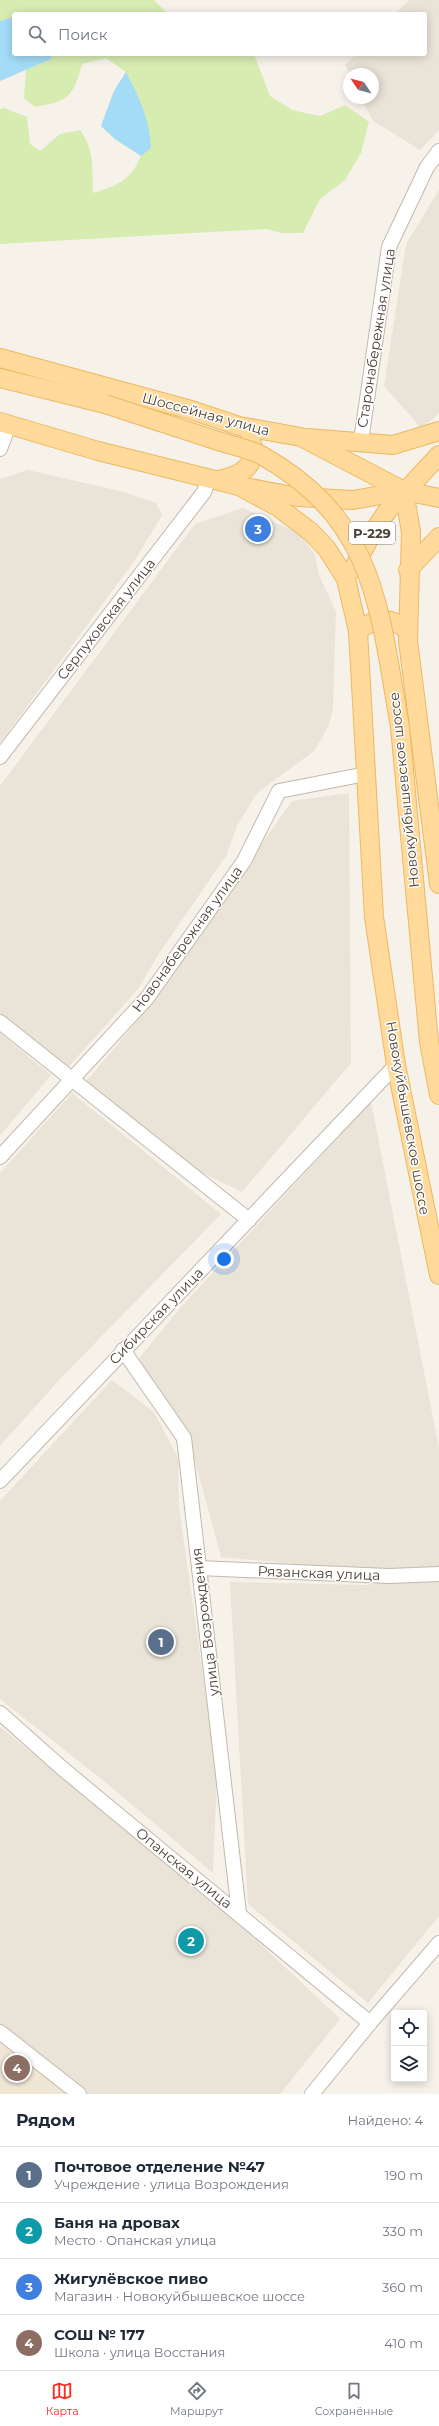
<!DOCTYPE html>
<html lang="ru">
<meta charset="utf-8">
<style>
:root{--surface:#fff;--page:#f6f6f7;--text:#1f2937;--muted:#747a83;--line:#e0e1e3;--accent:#ff2919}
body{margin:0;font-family:Montserrat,sans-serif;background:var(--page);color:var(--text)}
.controls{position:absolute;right:12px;bottom:12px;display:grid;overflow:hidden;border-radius:4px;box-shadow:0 2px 10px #0003}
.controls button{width:36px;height:36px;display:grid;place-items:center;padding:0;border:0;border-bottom:1px solid var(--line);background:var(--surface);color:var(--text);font:20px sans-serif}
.compass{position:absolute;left:343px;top:68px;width:36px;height:36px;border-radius:50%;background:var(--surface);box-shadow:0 2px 10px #0003;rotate:305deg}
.you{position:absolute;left:224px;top:1259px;width:14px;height:14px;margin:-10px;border:3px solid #fff;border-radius:50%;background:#1a73e8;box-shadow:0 0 0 6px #1a73e833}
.badge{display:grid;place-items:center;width:26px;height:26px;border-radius:50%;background:var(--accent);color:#fff;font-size:13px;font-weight:700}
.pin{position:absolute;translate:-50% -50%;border:2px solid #fff;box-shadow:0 1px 4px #0006}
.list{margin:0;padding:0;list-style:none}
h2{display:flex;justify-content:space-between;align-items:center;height:52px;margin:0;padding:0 16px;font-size:17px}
h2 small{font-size:13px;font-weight:400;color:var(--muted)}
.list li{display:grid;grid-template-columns:26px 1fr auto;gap:12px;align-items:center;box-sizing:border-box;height:56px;padding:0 16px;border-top:1px solid var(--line)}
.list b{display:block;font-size:15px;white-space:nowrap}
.list p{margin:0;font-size:13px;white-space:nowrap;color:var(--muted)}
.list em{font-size:13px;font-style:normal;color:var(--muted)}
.icon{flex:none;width:22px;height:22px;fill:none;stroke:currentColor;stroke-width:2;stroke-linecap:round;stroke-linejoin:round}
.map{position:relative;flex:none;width:439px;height:2094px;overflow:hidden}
.search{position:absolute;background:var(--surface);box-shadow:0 2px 10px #0003;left:12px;right:12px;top:12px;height:44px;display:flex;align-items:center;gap:10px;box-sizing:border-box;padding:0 14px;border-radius:4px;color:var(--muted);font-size:15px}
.sheet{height:276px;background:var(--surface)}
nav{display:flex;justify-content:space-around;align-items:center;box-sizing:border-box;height:56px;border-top:1px solid var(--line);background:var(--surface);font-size:11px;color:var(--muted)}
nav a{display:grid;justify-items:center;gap:2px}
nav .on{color:var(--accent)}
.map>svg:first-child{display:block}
.residential{fill:#eae3d8}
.education{fill:#f0e6d4}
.green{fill:#d6ecb1}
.water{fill:#a4dbf6}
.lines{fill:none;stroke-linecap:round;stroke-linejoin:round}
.minor-casing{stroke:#c3b9ac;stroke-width:16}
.major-casing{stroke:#ecb862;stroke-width:20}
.minor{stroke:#fff;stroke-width:14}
.major{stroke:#ffda9b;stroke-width:18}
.major-bridge-casing{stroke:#ecb862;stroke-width:20;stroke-linecap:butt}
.major-bridge{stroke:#ffda9b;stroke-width:18}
.labels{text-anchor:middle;stroke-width:3;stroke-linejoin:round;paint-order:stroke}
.shield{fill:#fff;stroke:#817b73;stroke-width:1}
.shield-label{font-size:13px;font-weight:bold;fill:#4b4237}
.street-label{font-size:14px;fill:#4b4237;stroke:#fff}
</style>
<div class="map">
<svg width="439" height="2094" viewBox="0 0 439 2094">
<rect width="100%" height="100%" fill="#f6f2ea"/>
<g class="residential">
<polygon points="409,0 439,0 439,130 420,150 373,121 361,98 373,98 373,74 350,74 345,65 356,54 425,54 425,14 395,14"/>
<polygon points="439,190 439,413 422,429 384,386 406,244"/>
<polygon points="28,470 124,492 156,503 162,515 135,560 0,743 0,479"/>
<polygon points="243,508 299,533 315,555 319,575 336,612 333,709 329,725 314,751 257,793 237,826 226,856 158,955 139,988 65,1071 0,1019 0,786 195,524"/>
<polygon points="349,793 351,1063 242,1192 192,1168 84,1084 138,1020 292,801"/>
<polygon points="0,1033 51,1075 0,1136"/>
<polygon points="72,1093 221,1214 58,1381 0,1446 0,1173"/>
<polygon points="371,1102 439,1448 439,1569 391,1573 221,1557 189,1439 137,1361 181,1307"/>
<polygon points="112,1380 154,1412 178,1458 179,1507 217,1774 213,1873 104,1781 0,1699 0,1501"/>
<polygon points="439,1577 439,1916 368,2003 248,1904 230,1582 365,1585"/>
<polygon points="0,1727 210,1896 340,2019 280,2094 86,2094 0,2027"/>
</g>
<polygon class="education" points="0,2042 67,2094 0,2094"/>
<path class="green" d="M0,0H154L168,14H14V54H254L270,96L292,110L320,116L345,105L369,122L361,153L345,180L320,199L303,233H281L267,229L0,244V109L4,108L27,117L30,144L40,151L60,134L80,130C95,150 92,169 93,193C117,186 131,180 141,156L115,139L101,126L114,91L126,72L106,58L82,64C73,97 69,101 35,107L24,98L26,69L0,81Z"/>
<g class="water">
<polygon points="14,17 14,54 52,54 51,59 0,81 0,21"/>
<path d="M126,72C139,97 150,120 151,148L141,156L115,139L101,126L114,91Z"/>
</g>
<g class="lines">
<defs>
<g id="minor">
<polyline points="361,441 389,247 427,167 439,151"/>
<polyline points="0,449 9,425"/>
<polyline points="0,757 204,492 209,479"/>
<polyline points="0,1022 249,1220"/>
<polyline points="0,1157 147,998 244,861 279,791 366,774"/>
<polyline points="123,1350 184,1438 239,1913"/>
<polyline points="0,1481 396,1065"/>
<polyline points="199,1568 389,1576 439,1574"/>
<polyline points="0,1713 63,1769 370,2023"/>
<polyline points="0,2032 79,2094"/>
<polyline points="312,2094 370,2023 439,1943"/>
</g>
<g id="major">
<polyline points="0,358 191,410 239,426 301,437 404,491 439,498"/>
<polyline points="0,378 105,404"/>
<polyline points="0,422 98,451 239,486 298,497 353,500 404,491"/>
<polyline points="308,438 393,445 439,431"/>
<path d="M218,480C241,476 261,465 250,438"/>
<polyline points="239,486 278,507 311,532 327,549 346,579 358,631 374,917 396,1065 439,1275"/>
<polyline points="404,491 411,532 408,641 439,884"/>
<polyline points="353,569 373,532 388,510 439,455"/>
<polyline points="408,570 439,537"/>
<path d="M358,631C375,617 391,616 408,631"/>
<polyline points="400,727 429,1042 439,1095"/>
</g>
</defs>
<use href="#minor" class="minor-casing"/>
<use href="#major" class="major-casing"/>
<use href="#minor" class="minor"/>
<use href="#major" class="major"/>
<defs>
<path id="major-bridge" d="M105,404C142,416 178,428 215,440C229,445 247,448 261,455C377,520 379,610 400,727"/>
</defs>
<use href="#major-bridge" class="major-bridge-casing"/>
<use href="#major-bridge" class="major-bridge"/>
</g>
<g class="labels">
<rect class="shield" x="349" y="522" width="46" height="22" rx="3"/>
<g class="shield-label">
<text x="372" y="538">Р-229</text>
</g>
<g class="street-label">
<text transform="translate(376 338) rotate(-81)" y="5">Старонабережная улица</text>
<text transform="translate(206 414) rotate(15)" y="5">Шоссейная улица</text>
<text transform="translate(106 619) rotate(-52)" y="5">Серпуховская улица</text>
<text transform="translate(404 790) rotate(-96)" y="5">Новокуйбышевское шоссе</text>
<text transform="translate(187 939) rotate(-54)" y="5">Новонабережная улица</text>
<text transform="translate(408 1118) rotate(80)" y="5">Новокуйбышевское шоссе</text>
<text transform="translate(156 1316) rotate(-46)" y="5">Сибирская улица</text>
<text transform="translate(319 1573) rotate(2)" y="5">Рязанская улица</text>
<text transform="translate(205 1622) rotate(-97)" y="5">улица Возрождения</text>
<text transform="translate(184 1868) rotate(39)" y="5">Опанская улица</text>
</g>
</g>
</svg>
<div class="controls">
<button><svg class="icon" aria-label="locate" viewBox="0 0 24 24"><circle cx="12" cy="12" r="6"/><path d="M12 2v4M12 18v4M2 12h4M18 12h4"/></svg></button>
<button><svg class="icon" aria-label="layers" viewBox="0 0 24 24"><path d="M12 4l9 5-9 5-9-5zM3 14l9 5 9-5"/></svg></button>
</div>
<svg class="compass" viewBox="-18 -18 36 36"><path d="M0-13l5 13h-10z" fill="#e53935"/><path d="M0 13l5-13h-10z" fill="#747a83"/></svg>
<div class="you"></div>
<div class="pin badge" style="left:161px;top:1642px;background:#5c6f8a">1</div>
<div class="pin badge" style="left:191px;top:1941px;background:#0f9aa8">2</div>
<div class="pin badge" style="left:258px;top:529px;background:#3f7fe0">3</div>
<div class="pin badge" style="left:17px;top:2068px;background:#8d6e63">4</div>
<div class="search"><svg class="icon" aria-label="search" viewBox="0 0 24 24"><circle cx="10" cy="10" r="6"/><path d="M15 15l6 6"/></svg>Поиск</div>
</div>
<section class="sheet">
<h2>Рядом<small>Найдено: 4</small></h2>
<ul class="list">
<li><span class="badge" style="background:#5c6f8a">1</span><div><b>Почтовое отделение №47</b><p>Учреждение · улица Возрождения</p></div><em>190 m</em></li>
<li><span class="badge" style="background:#0f9aa8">2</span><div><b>Баня на дровах</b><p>Место · Опанская улица</p></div><em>330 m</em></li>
<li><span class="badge" style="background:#3f7fe0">3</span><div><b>Жигулёвское пиво</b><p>Магазин · Новокуйбышевское шоссе</p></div><em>360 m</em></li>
<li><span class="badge" style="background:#8d6e63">4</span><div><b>СОШ № 177</b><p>Школа · улица Восстания</p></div><em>410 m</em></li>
</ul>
</section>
<nav>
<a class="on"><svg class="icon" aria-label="map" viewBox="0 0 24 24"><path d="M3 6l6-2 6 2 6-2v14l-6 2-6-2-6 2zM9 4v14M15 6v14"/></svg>Карта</a>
<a><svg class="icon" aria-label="directions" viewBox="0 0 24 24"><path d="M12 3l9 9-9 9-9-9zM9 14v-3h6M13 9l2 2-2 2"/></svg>Маршрут</a>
<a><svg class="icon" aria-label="saved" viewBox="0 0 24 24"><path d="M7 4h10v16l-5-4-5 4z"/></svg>Сохранённые</a>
</nav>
